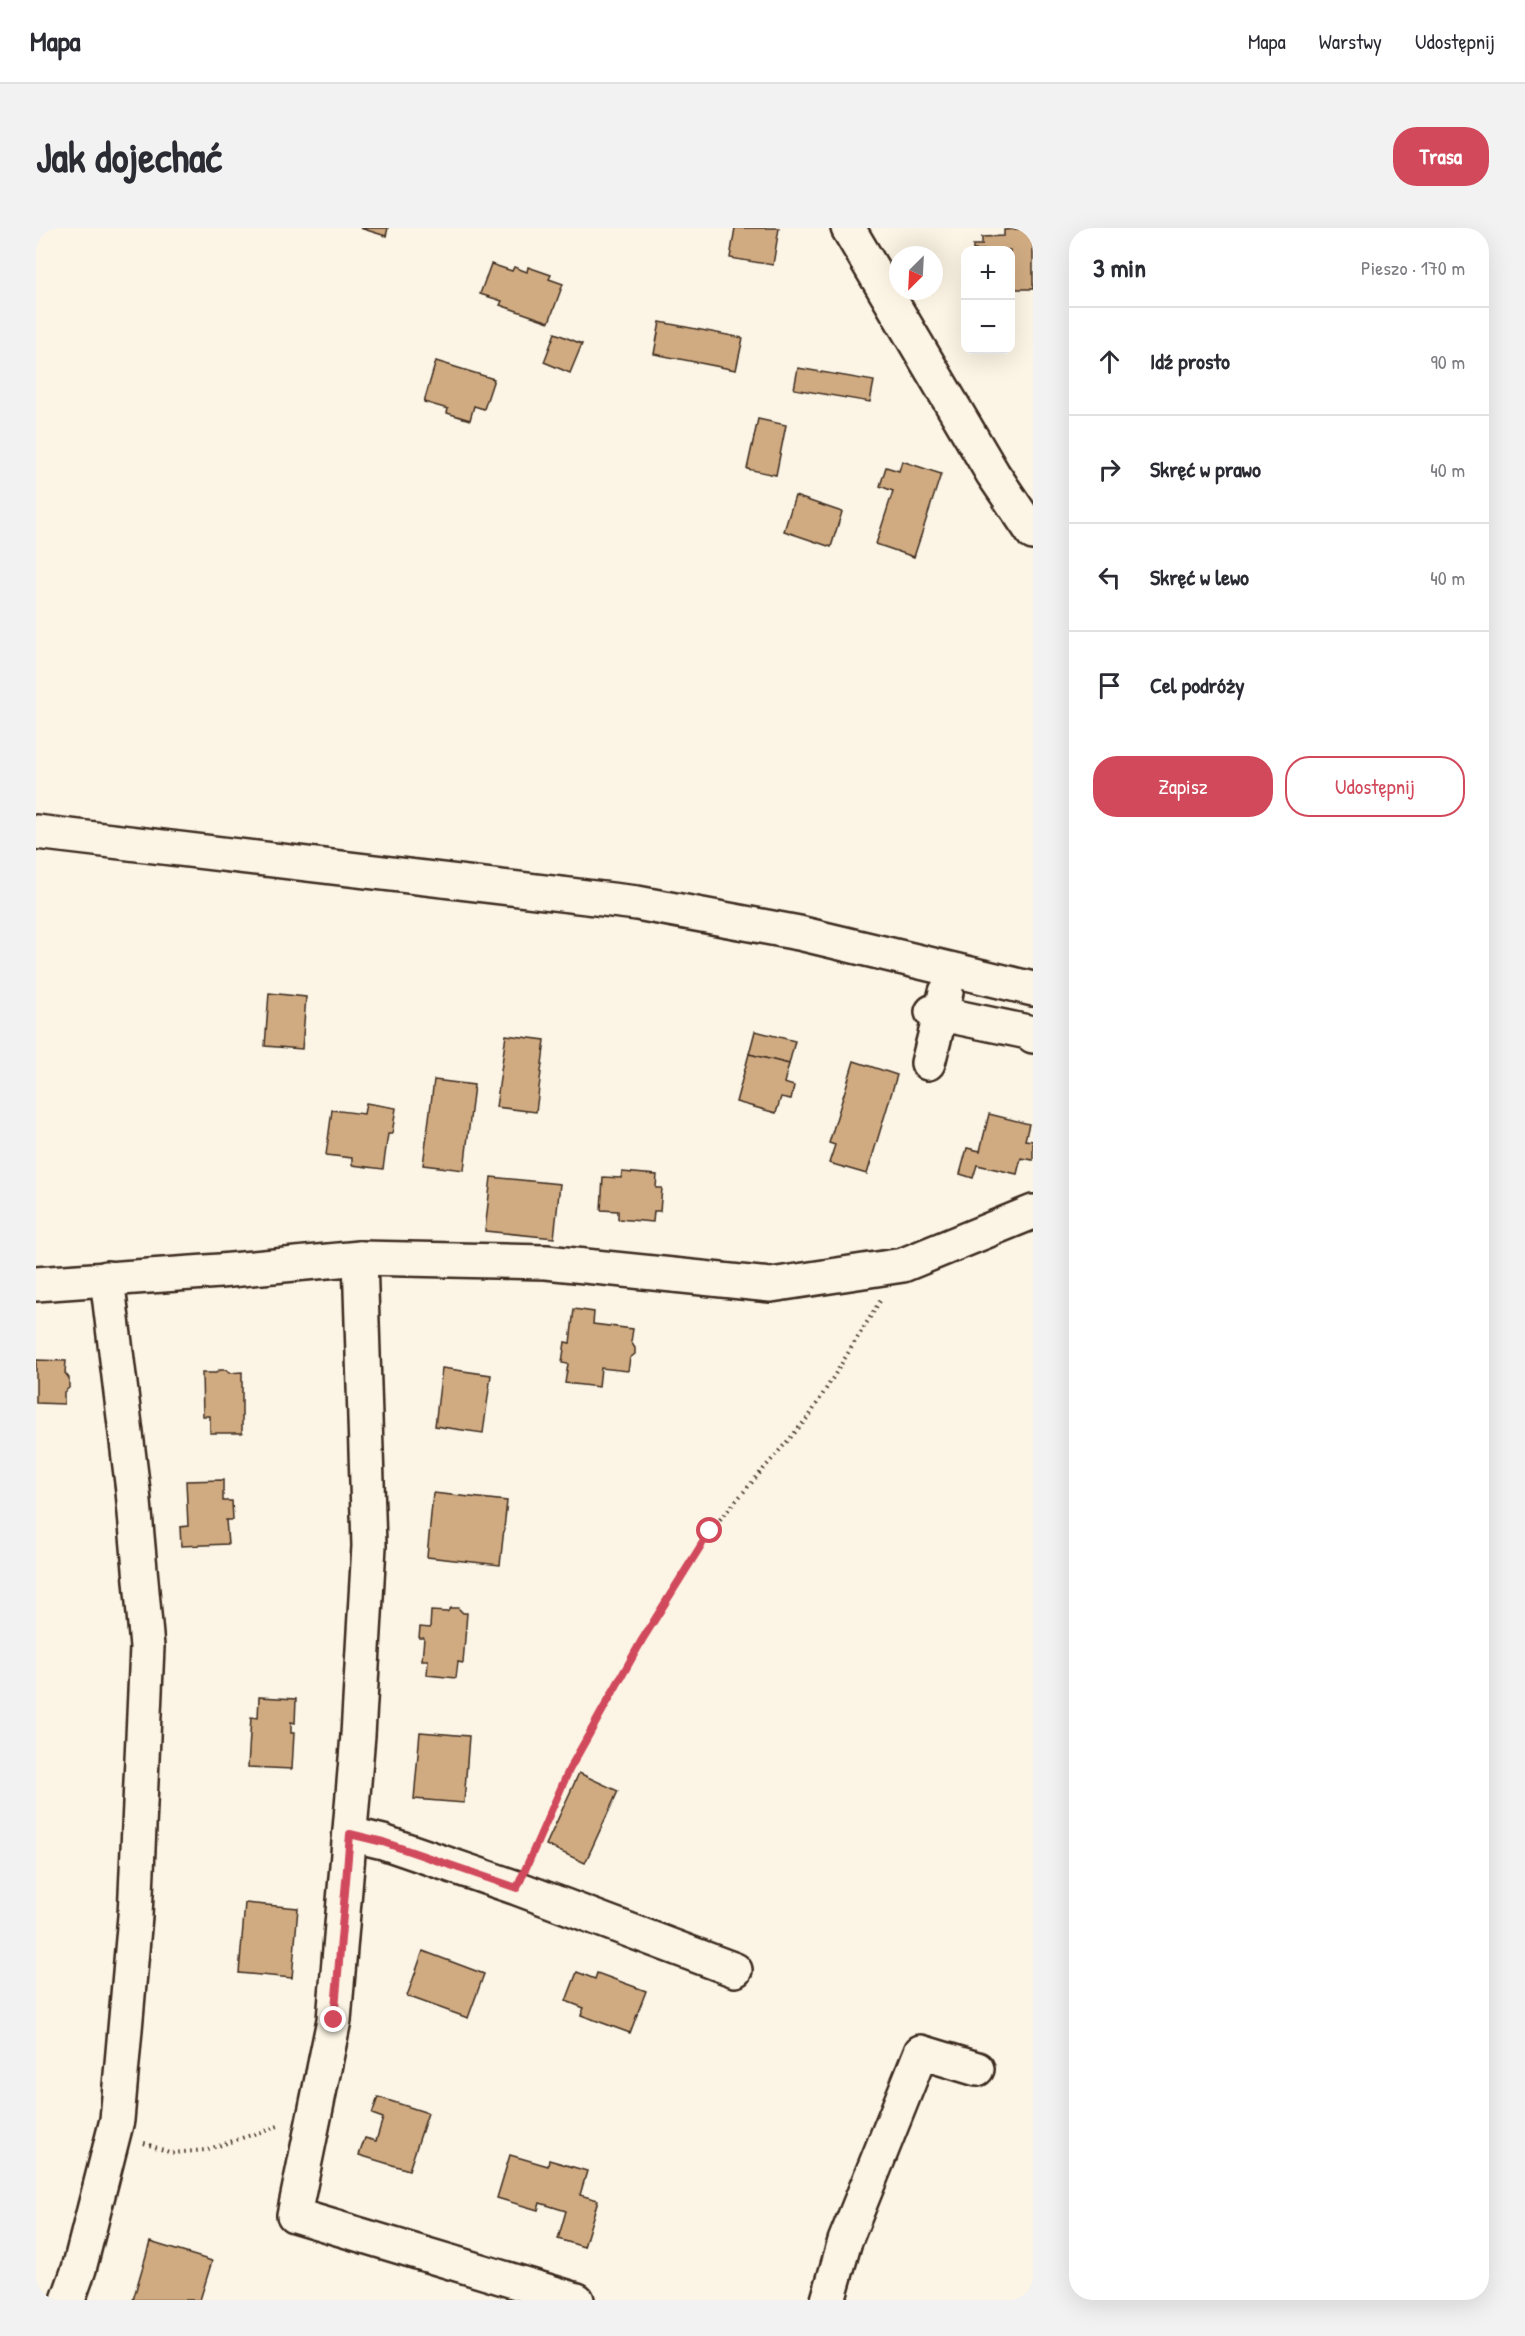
<!DOCTYPE html>
<html lang="pl">
<meta charset="utf-8">
<style>
:root{--surface:#fff;--page:#f2f2f3;--text:#2b2b33;--muted:#7c7c81;--line:#e1e1e2;--accent:#d1495b}
body{margin:0;font-family:"Patrick Hand",sans-serif;background:var(--page);color:var(--text)}
.controls{position:absolute;right:18px;top:18px;display:grid;overflow:hidden;border-radius:12px;box-shadow:0 6px 24px #0002}
.controls button{width:54px;height:54px;display:grid;place-items:center;padding:0;border:0;border-bottom:2px solid var(--line);background:var(--surface);color:var(--text);font:30px sans-serif}
.compass{position:absolute;left:853px;top:18px;width:54px;height:54px;border-radius:50%;background:var(--surface);box-shadow:0 6px 24px #0002;rotate:204deg}
.stop{position:absolute;width:18px;height:18px;margin:-14px;border:4px solid #d1495b;border-radius:50%;background:#fff}
.stop.end{background:#d1495b;border-color:#fff;box-shadow:0 2px 6px #0008}
.list{margin:0;padding:0;list-style:none}
h2{display:flex;justify-content:space-between;align-items:center;height:78px;margin:0;padding:0 24px;font-size:26px}
h2 small{font-size:20px;font-weight:400;color:var(--muted)}
.list li{display:grid;grid-template-columns:39px 1fr auto;gap:18px;align-items:center;box-sizing:border-box;height:108px;padding:0 24px;border-top:2px solid var(--line)}
.list b{display:block;font-size:22px;white-space:nowrap}
.list em{font-size:20px;font-style:normal;color:var(--muted)}
.actions{display:flex;gap:12px;padding:18px 24px}
.actions a{flex:1;padding:14px 0;border:2px solid var(--accent);border-radius:24px;text-align:center;font-size:21px;color:var(--accent)}
.actions .main{background:var(--accent);color:#fff}
.icon{flex:none;width:33px;height:33px;fill:none;stroke:currentColor;stroke-width:2;stroke-linecap:round;stroke-linejoin:round}
.map{position:relative;flex:none;width:997px;height:2072px;overflow:hidden;border-radius:24px}
header{display:flex;align-items:center;gap:36px;box-sizing:border-box;height:84px;padding:0 30px;background:var(--surface);border-bottom:2px solid var(--line)}
header strong{font-size:28px}
nav{display:flex;gap:33px;margin-inline-start:auto;font-size:21px}
.intro{display:flex;align-items:center;justify-content:space-between;box-sizing:border-box;height:144px;padding:0 36px}
h1{margin:0;font-size:42px}
.button{padding:15px 27px;border-radius:24px;background:var(--accent);color:#fff;font-size:21px;font-weight:700}
main{display:flex;gap:36px;padding:0 36px}
aside{flex:1;background:var(--surface);border-radius:24px;box-shadow:0 6px 24px #0002}
.map>svg:first-child{display:block}
.building{fill:#d0ab82;stroke:#3b2a1e;stroke-width:1.5}
.lines{fill:none;stroke-linecap:round;stroke-linejoin:round}
.minor-casing{stroke:#3b2a1e;stroke-width:38}
.path{stroke:#3b2a1e;stroke-width:4;stroke-dasharray:1.5 4.5;stroke-linecap:butt}
.minor{stroke:#fcf5e5;stroke-width:33}
.route{stroke:#d1495b;stroke-width:8}
</style>
<header>
<strong>Mapa</strong>
<nav><a>Mapa</a><a>Warstwy</a><a>Udostępnij</a></nav>
</header>
<div class="intro"><h1>Jak dojechać</h1><a class="button">Trasa</a></div>
<main>
<div class="map">
<svg width="997" height="2072" viewBox="0 0 997 2072">
<rect width="100%" height="100%" fill="#fcf5e5"/>
<filter id="ink" filterUnits="userSpaceOnUse"><feTurbulence type="fractalNoise" baseFrequency=".0167" numOctaves="2"/><feDisplacementMap in="SourceGraphic" scale="12" xChannelSelector="R" yChannelSelector="G"/><feConvolveMatrix kernelMatrix="1 2 1 2 8 2 1 2 1" color-interpolation-filters="sRGB"/></filter>
<g filter="url(#ink)">
<g class="building">
<polygon points="324,0 352,0 350,8"/>
<polygon points="699,0 743,0 737,37 694,30"/>
<polygon points="997,0 997,61 974,61 974,22 937,22 937,17 946,17 946,9 968,8 968,2"/>
<polygon points="455,36 476,43 478,39 491,44 492,39 515,47 513,51 527,56 513,94 464,77 466,73 444,66"/>
<polygon points="624,94 707,110 700,142 618,126"/>
<polygon points="519,105 546,116 534,145 508,134"/>
<polygon points="400,133 458,151 448,181 438,178 434,192 411,185 412,181 388,174"/>
<polygon points="762,140 838,153 834,174 758,161"/>
<polygon points="722,191 750,197 740,247 711,241"/>
<polygon points="866,233 905,246 878,329 840,316 857,263 844,258 850,239 863,243"/>
<polygon points="759,268 806,284 795,319 748,303"/>
<polygon points="233,765 270,769 266,821 229,818"/>
<polygon points="719,803 759,813 753,836 713,826"/>
<polygon points="470,807 509,812 500,884 460,879"/>
<polygon points="713,826 753,836 748,855 758,858 755,871 745,869 740,885 700,874"/>
<polygon points="818,833 861,847 831,946 793,935 799,917 793,915"/>
<polygon points="398,852 438,857 428,942 387,937"/>
<polygon points="330,875 360,880 356,906 352,906 347,941 316,937 316,930 290,927 296,882 328,886"/>
<polygon points="953,886 993,896 989,912 997,913 997,932 985,930 981,946 941,937 937,950 924,946 931,920 944,923"/>
<polygon points="586,944 621,947 620,960 626,960 624,983 618,983 617,994 582,991 582,983 565,982 567,949 585,950"/>
<polygon points="455,949 524,956 518,1010 449,1003"/>
<polygon points="538,1081 558,1084 557,1096 597,1101 595,1114 599,1120 599,1126 594,1130 592,1143 565,1140 563,1159 529,1155 532,1136 526,1135 529,1114 534,1115"/>
<polygon points="0,1132 30,1133 29,1145 33,1150 33,1160 28,1164 28,1176 0,1175"/>
<polygon points="406,1140 455,1147 447,1205 399,1198"/>
<polygon points="183,1142 190,1142 193,1145 206,1144 206,1205 174,1205 174,1188 167,1188 166,1145 180,1145"/>
<polygon points="187,1252 187,1273 196,1273 197,1292 190,1292 192,1316 145,1318 144,1299 152,1298 150,1253"/>
<polygon points="397,1265 471,1273 464,1337 391,1329"/>
<polygon points="415,1380 422,1380 427,1385 431,1385 427,1435 422,1434 420,1450 391,1447 392,1432 386,1432 388,1410 383,1410 384,1399 394,1400 395,1383 411,1384"/>
<polygon points="223,1469 260,1471 259,1495 255,1494 255,1505 258,1505 256,1541 212,1539 215,1489 222,1490"/>
<polygon points="384,1504 433,1508 428,1575 378,1571"/>
<polygon points="543,1545 582,1563 549,1635 510,1617"/>
<polygon points="209,1675 262,1680 256,1750 203,1745"/>
<polygon points="387,1723 448,1746 432,1790 371,1768"/>
<polygon points="541,1744 559,1751 561,1745 610,1763 594,1805 545,1787 548,1780 530,1773"/>
<polygon points="342,1869 392,1885 373,1942 323,1927 329,1910 340,1913 347,1890 336,1886"/>
<polygon points="474,1927 512,1938 513,1932 551,1943 544,1967 562,1972 548,2019 522,2011 530,1983 504,1975 502,1982 461,1970"/>
<polygon points="114,2014 176,2033 164,2072 97,2072"/>
</g>
<g class="lines">
<defs>
<g id="minor">
<polyline points="812,0 957,246 997,305"/>
<polyline points="0,604 601,675 763,705 997,761"/>
<polyline points="896,784 992,804 997,808"/>
<polyline points="892,835 910,764"/>
<polyline points="324,1030 333,1318 322,1507 298,1792 258,1987 541,2072"/>
<polyline points="0,1056 184,1043 324,1030 510,1034 735,1057 867,1037 997,984"/>
<polyline points="314,1606 347,1614 481,1660 699,1742"/>
<polyline points="32,2072 43,2041 81,1892 99,1688 111,1419 97,1263 71,1050"/>
<polyline points="792,2072 809,2013 885,1824 941,1841"/>
</g>
</defs>
<use href="#minor" class="minor-casing"/>
<g class="path">
<polyline points="494,1631 533,1542 606,1412 674,1303 774,1187 844,1073"/>
<polyline points="108,1915 136,1925 170,1922 245,1897"/>
</g>
<use href="#minor" class="minor"/>
</g>
</g>
<g class="lines" filter="url(#ink)">
<polyline class="route" points="298,1792 314,1606 347,1614 481,1660 533,1542 606,1412 674,1303"/>
</g>
</svg>
<div class="controls">
<button>+</button>
<button>−</button>
</div>
<svg class="compass" viewBox="-18 -18 36 36"><path d="M0-13l5 13h-10z" fill="#e53935"/><path d="M0 13l5-13h-10z" fill="#7c7c81"/></svg>
<div class="stop" style="left:674px;top:1303px"></div>
<div class="stop end" style="left:298px;top:1792px"></div>
</div>
<aside>
<h2>3 min<small>Pieszo · 170 m</small></h2>
<ul class="list">
<li><svg class="icon" aria-label="ahead" viewBox="0 0 24 24"><path d="M12 20V5M6 11l6-6 6 6"/></svg><div><b>Idź prosto</b></div><em>90 m</em></li>
<li><svg class="icon" aria-label="right" viewBox="0 0 24 24"><path d="M7 20v-9h11M14 6l5 5-5 5"/></svg><div><b>Skręć w prawo</b></div><em>40 m</em></li>
<li><svg class="icon" aria-label="left" viewBox="0 0 24 24"><path d="M17 20v-9H6M10 6l-5 5 5 5"/></svg><div><b>Skręć w lewo</b></div><em>40 m</em></li>
<li><svg class="icon" aria-label="arrive" viewBox="0 0 24 24"><path d="M6 21V4h12l-3 4 3 4H6"/></svg><div><b>Cel podróży</b></div></li>
</ul>
<div class="actions"><a class="main">Zapisz</a><a>Udostępnij</a></div>
</aside>
</main>
